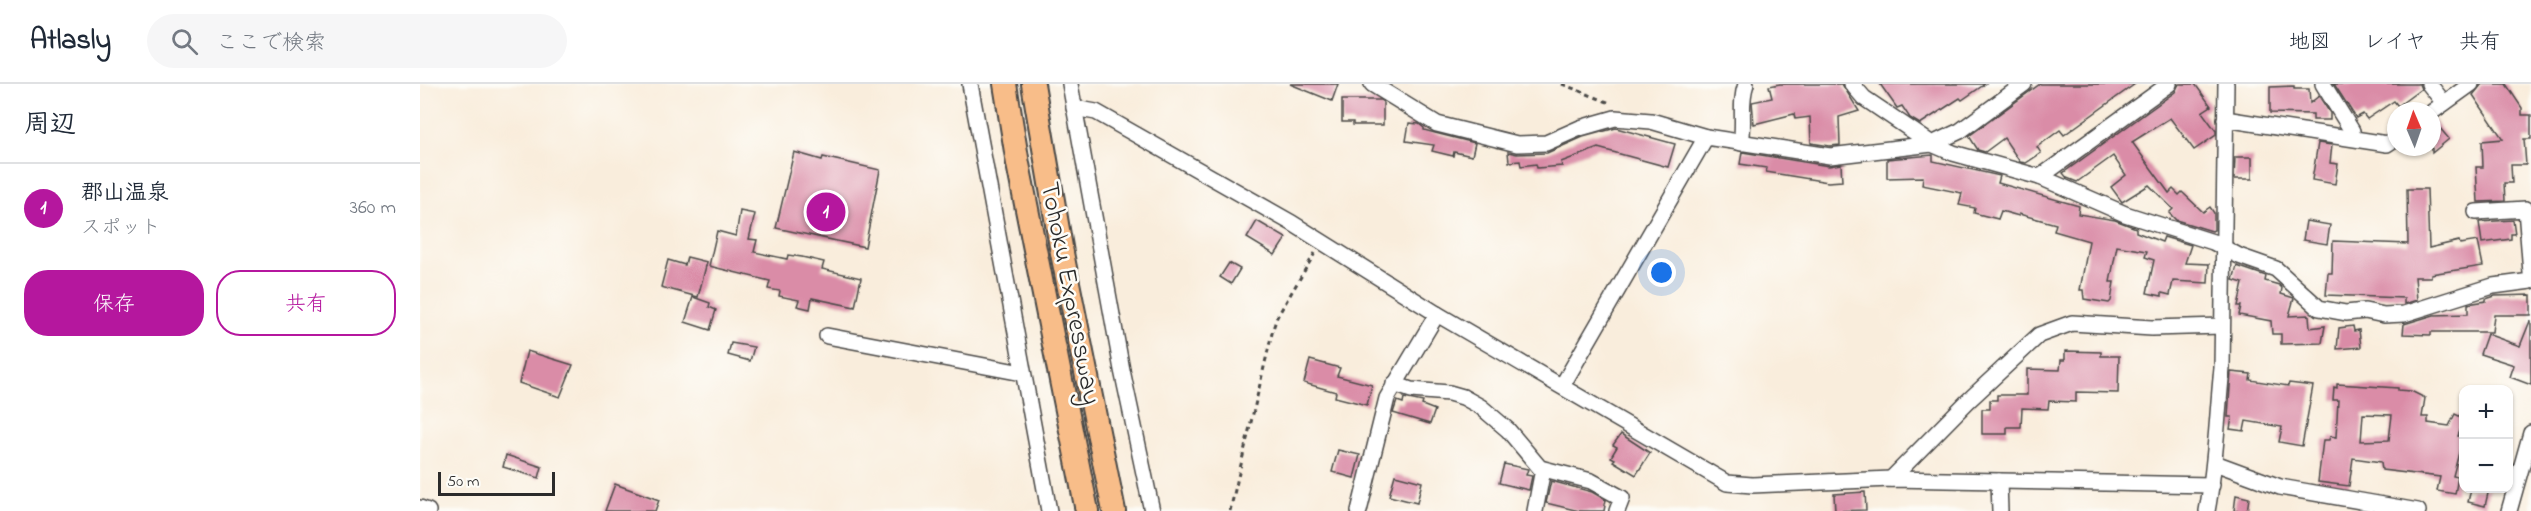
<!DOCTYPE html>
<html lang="ja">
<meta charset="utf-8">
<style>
:root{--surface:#fff;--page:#f6f6f7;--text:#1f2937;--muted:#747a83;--line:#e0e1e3;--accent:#b5179e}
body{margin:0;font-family:"Indie Flower","Klee One",sans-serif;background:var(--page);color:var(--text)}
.controls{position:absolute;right:18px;bottom:18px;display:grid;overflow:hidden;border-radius:12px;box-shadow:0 2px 4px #0004}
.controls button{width:54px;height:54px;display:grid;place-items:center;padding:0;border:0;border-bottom:2px solid var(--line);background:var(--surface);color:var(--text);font:30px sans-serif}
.compass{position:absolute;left:1967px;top:18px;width:54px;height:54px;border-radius:50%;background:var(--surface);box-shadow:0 2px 4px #0004;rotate:358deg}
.scale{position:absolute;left:18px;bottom:15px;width:117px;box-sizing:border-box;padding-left:6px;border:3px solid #2b2b2b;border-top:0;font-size:16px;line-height:21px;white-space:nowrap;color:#2b2b2b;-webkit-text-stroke:4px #fdfcf7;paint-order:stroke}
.you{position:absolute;left:1242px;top:189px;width:21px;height:21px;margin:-15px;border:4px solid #fff;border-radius:50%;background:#1a73e8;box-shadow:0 0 0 9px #1a73e833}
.badge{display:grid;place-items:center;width:39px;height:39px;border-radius:50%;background:var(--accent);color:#fff;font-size:20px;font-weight:700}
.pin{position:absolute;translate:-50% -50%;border:3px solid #fff;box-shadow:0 2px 6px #0006}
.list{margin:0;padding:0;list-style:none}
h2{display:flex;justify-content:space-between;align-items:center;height:78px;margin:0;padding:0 24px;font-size:26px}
h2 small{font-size:20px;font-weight:400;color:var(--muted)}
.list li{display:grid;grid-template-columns:39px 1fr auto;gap:18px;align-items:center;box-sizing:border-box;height:90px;padding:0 24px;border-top:2px solid var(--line)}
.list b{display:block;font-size:22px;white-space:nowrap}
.list p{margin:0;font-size:20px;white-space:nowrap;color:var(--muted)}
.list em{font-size:20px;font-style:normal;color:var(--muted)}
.actions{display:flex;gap:12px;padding:18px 24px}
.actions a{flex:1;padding:14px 0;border:2px solid var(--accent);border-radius:24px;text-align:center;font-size:21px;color:var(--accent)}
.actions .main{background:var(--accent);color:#fff}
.icon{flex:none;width:33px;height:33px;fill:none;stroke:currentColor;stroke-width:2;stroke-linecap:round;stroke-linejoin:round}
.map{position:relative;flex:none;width:2111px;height:427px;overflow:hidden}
header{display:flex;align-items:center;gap:36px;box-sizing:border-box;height:84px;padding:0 30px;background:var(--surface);border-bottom:2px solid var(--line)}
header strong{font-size:28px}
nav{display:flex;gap:33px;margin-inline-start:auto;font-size:21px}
.search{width:420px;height:54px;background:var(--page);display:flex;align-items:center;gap:15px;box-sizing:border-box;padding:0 21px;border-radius:33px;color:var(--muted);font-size:22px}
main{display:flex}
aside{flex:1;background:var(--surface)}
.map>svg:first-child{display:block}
.building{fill:#da8ca7;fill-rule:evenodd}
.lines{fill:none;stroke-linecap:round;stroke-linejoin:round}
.minor-casing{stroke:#4a4846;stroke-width:18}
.highway-casing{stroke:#4a4846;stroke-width:26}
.path{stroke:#4a4846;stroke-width:3;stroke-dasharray:4.5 4.5;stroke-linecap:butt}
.minor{stroke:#fff;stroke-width:15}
.highway{stroke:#f8bd89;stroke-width:22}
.labels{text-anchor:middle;stroke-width:5;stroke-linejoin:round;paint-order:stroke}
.street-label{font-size:27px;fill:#2b2b2b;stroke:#fdfcf7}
</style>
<header>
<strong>Atlasly</strong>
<div class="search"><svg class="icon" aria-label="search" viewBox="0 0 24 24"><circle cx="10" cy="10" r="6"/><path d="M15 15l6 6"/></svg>ここで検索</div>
<nav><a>地図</a><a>レイヤ</a><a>共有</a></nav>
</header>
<main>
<aside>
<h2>周辺<small></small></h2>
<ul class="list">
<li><span class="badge">1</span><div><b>郡山温泉</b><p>スポット</p></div><em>360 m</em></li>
</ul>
<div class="actions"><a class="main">保存</a><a>共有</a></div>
</aside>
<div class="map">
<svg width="2111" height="427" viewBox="0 0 2111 427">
<rect width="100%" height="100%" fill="#fdfcf7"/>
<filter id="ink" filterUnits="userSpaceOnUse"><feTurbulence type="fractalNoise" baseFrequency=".0167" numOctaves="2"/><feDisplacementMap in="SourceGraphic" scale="12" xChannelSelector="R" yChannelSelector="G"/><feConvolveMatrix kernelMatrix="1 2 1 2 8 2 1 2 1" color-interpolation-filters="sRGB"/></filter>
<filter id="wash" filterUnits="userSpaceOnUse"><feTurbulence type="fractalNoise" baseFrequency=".008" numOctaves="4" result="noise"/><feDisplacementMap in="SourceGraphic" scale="24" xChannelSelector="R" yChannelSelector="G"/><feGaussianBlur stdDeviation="1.35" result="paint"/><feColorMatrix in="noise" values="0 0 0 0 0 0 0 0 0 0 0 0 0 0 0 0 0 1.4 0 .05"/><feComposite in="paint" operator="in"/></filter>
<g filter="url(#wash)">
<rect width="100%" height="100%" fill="#f9eddc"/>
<g id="blocks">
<g class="building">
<polygon points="870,0 918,0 912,17"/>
<polygon points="1360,0 1422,0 1439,27 1419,33 1420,61 1410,62 1391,59 1390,33 1375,35 1374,30 1334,40 1332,18 1352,14 1349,2"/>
<polygon points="1460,0 1565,0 1542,16 1540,14 1500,40 1490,34 1482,22 1477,24"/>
<polygon points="1620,0 1715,0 1644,51 1640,46 1617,63 1621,69 1606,79 1600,78 1584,54 1565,68 1558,66 1549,52"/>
<polygon points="1759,0 1775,0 1791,22 1782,28 1796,47 1796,51 1774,66 1750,34 1712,58 1749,109 1753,105 1759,111 1762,108 1783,128 1790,123 1794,129 1794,146 1792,147 1756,136 1749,129 1753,125 1729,101 1702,118 1691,103 1706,91 1693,72 1657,98 1647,94 1643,89 1755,8"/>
<polygon points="1914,0 1999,0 2001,5 1978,22 1974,17 1947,35 1943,30 1936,34"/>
<polygon points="2062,0 2086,0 2102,24 2102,31 2111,31 2111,55 2104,55 2106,81 2091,81 2092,99 2084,99 2085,117 2058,118 2056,83 2063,83 2062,57 2083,55 2053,11"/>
<polygon points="1874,2 1874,5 1889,5 1890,19 1899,12 1910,29 1910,36 1893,36 1893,30 1850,29 1850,3"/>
<polygon points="922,16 960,16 963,18 963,41 933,41 933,38 922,38"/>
<polygon points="2014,37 2029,55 2012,69 2012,38"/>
<polygon points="989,39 999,40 1004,44 1004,46 1015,49 1055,59 1052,72 1034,68 1033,72 1012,67 1014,61 986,57"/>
<polygon points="1196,44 1255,60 1248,83 1178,64 1141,78 1142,82 1117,84 1116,80 1101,82 1100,77 1089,78 1088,68 1097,70 1127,69 1163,53"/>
<polygon points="1898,59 1912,61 1910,79 1918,80 1915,100 1892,96"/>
<polygon points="374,68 402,76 403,73 460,86 445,163 356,144"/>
<polygon points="1322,68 1409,82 1421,80 1422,97 1408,98 1346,88 1347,84 1320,80"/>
<polygon points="1513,71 1513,77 1580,92 1578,99 1659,122 1658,130 1695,136 1716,144 1716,148 1742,158 1744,153 1771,161 1765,179 1789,180 1788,199 1753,197 1750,211 1742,209 1742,212 1727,209 1734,176 1725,173 1727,167 1697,162 1690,198 1694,198 1691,217 1689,219 1664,215 1663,206 1660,206 1669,157 1634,147 1636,140 1599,130 1599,132 1581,127 1578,135 1554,129 1555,124 1539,121 1542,109 1502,101 1503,93 1467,94 1467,75"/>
<polygon points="1815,73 1832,73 1832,95 1814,95"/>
<polygon points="1987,105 2007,105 2009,164 2039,157 2040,160 2058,157 2063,182 2011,190 2011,193 1995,193 1997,216 1984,220 1984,214 1906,211 1908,189 1912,189 1913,157 1988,160"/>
<polygon points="320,127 335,130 329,155 337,156 334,168 367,175 368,171 382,173 404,178 402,185 441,194 435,223 392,214 390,225 377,222 379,216 359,212 360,207 348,205 350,197 289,182 297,147 316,152"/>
<polygon points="2093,136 2095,150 2091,150 2091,155 2062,159 2059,138"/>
<polygon points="837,137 866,154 855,171 827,154"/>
<polygon points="1886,137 1910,141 1907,160 1883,156"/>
<polygon points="267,173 287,178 278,213 241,203 248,176 265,181"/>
<polygon points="809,179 820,185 811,200 800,193"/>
<polygon points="1817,182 1846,192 1845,197 1859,201 1862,204 1861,210 1874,214 1869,232 1889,231 1890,244 1905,242 1902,259 1861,260 1861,250 1852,250 1851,237 1819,231 1821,222 1818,222 1823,199 1813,196"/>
<polygon points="2111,211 2111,231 2074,231 2072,248 2011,248 2011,251 1983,250 1984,240 2014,231 2048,230 2048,220 2066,217 2066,215 2075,212"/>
<polygon points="273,213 290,219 289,223 296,226 290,246 265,238"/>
<polygon points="2110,237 2111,237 2111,301 2090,293 2094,281 2060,270 2067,250 2100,262"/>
<polygon points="1933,242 1934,247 1939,246 1941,263 1917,265 1919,244"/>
<polygon points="311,259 334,263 330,277 308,271"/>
<polygon points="107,267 153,281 140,313 99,299"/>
<polygon points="1645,267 1681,268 1681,272 1699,272 1698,309 1656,308 1656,318 1629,317 1628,325 1602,324 1601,343 1587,343 1587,350 1562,350 1562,325 1570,325 1570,316 1577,316 1577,311 1607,311 1607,285 1640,286 1641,276 1645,276"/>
<polygon points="890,276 920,284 917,292 952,301 947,321 915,313 916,308 884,299"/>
<polygon points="1811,288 1831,290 1830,296 1868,302 1869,299 1893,302 1882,362 1859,358 1862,343 1826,337 1824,347 1810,345 1812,333 1808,333"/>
<path d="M1917,300L1978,304V306L1991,307L2005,314L2002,333H2008V339L2029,342L2035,330L2043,334V340L2038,352L2043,353L2033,392L2038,393L2035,410L2017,407L2020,393L1962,386L1961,378L1933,374L1929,402L1898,398L1903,356H1909L1910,352L1916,353L1918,316H1913L1914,303L1917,304ZM1943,330L1972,331L1969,356L1941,357Z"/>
<polygon points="984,314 1003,318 1002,321 1015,326 1010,340 973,329 977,317 983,319"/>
<polygon points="1201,350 1230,369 1216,391 1193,377 1195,375 1191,373 1197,363 1193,361"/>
<polygon points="918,366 940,371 934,394 912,388"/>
<polygon points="86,371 122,383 119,394 83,383"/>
<polygon points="1084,380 1108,385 1106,391 1112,392 1109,406 1079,399"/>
<polygon points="975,391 1002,398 997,419 969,412"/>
<polygon points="1131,397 1172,408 1186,416 1184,427 1159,427 1126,419"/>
<polygon points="195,400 239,416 235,427 185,427"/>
<polygon points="2051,405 2069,405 2065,422 2048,418"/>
<polygon points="1445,408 1446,426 1415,427 1414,410"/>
<polygon points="1816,411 1829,414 1827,427 1814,427"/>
</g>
</g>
</g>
<g filter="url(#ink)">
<use href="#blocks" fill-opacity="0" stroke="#4a4846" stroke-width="1.5"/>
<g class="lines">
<defs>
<g id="minor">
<polyline points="550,0 629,427"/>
<polyline points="650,0 702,286 732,427"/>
<polyline points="952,0 1017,40 1097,60 1126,59 1160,44 1195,34 1231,37 1286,53 1410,72 1512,60 1540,47 1604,0"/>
<polyline points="1432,0 1444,14 1512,60 1533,69 1620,93 1705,130 1793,158 1819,172 1856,185 1899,224 1926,229 1945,227 1964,231 1984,230 2073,202 2111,197"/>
<polyline points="1903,0 1932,47 1932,54"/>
<polyline points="2009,0 2024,19"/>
<polyline points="654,24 676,28 872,139 1017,230 1307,399 1332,401 1471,395 1792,401"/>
<polyline points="2012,28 2051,0"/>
<polyline points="1805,35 1967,60 1976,54"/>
<path d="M1321,59C1325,39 1319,19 1326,0"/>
<polyline points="1620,93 1749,0"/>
<polyline points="2056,128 2106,125 2111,189"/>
<polyline points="407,252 602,289"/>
<polyline points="974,300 991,306 1029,309 1043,313 1061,323 1088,346 1120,384 1171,397 1202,414 1197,427"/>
<polyline points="1142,302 1286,53"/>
<polyline points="1795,379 1860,403 1998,427"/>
<polyline points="1471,395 1548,317 1619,251 1652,239 1732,244 1802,242"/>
<polyline points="1579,397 1580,427"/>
<polyline points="0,424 8,427"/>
<polyline points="939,427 967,314 1017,230"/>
<polyline points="1115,427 1123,385"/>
<path d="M1787,427C1796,380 1797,332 1802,284L1806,0"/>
<polyline points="2089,427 2111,349"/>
</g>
<g id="highway">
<polyline points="585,0 598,80 667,427"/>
<polyline points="613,0 642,169 694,427"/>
</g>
</defs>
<use href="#minor" class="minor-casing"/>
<use href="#highway" class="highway-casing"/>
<g class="path">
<polyline points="1142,0 1190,19"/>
<polyline points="810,427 853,245 857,233 895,169"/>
</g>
<use href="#minor" class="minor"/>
<use href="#highway" class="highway"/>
</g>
</g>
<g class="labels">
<g class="street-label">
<text transform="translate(652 209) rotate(79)" y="9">Tohoku Expressway</text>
</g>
</g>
</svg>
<div class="controls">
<button>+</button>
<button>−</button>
</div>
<svg class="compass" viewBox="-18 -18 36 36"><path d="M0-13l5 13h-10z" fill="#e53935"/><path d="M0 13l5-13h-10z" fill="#747a83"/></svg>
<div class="scale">50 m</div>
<div class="you"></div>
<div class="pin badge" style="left:406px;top:128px">1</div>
</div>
</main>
